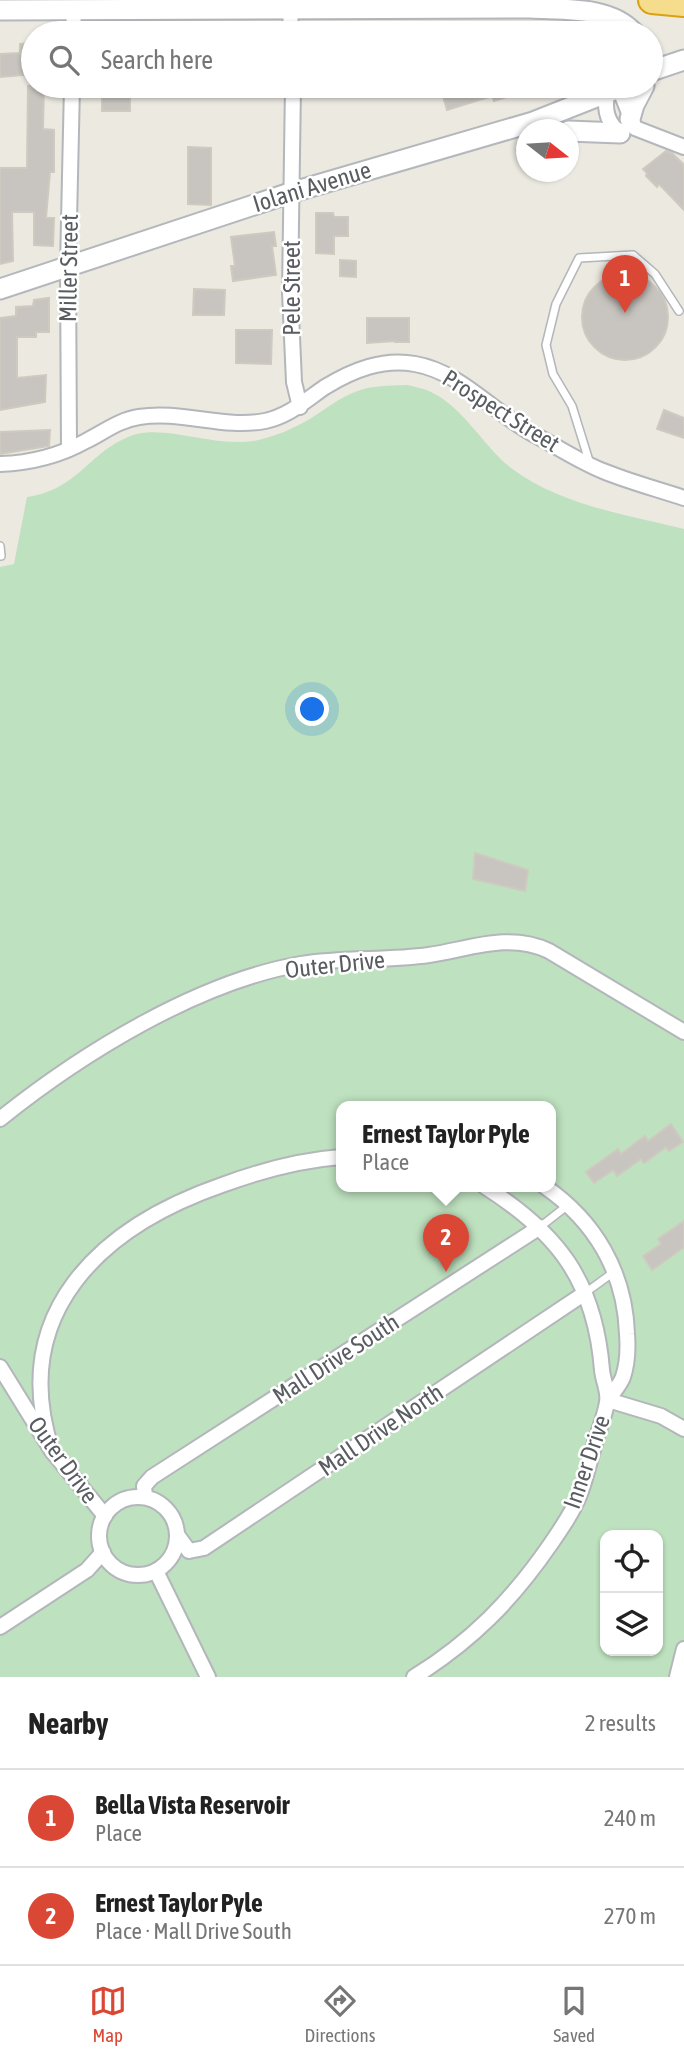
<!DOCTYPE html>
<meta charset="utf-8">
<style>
:root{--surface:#fff;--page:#f2f2f2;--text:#222;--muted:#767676;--line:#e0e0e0;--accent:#db4735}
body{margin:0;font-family:"Asap Condensed",sans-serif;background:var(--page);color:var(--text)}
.controls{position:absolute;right:21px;bottom:21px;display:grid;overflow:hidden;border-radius:14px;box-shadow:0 2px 5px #0004}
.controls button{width:63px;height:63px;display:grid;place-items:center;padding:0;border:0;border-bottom:2px solid var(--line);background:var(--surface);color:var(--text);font:35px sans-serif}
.compass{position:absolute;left:516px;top:119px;width:63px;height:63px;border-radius:50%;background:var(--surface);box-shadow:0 2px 5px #0004;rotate:107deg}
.you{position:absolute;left:313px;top:710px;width:24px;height:24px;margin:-18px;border:5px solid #fff;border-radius:50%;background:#1a73e8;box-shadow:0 0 0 10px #1a73e833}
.badge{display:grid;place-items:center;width:46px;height:46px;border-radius:50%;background:var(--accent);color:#fff;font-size:23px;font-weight:700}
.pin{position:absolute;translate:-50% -58px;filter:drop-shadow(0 2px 4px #0008)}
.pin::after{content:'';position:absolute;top:37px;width:24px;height:21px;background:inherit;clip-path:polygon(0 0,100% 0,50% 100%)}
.popup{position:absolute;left:336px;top:1101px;width:220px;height:91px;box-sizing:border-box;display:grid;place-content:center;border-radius:14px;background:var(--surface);filter:drop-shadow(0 2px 5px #0005);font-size:23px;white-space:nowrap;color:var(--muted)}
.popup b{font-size:26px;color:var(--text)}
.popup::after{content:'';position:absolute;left:50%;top:100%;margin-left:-14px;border:14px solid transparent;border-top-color:var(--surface)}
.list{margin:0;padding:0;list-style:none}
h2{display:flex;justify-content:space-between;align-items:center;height:91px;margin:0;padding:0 28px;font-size:30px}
h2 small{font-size:23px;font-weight:400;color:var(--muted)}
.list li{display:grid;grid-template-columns:46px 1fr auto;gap:21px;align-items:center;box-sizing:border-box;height:98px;padding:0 28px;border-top:2px solid var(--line)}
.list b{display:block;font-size:26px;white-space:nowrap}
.list p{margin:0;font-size:23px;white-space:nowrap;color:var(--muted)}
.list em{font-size:23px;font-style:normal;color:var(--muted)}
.icon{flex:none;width:38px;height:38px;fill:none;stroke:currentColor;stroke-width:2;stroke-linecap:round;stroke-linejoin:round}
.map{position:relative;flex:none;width:684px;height:1677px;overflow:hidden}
.search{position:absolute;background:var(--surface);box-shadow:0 2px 5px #0004;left:21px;right:21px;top:21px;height:77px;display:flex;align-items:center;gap:18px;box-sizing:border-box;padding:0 24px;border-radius:38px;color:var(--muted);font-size:26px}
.sheet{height:287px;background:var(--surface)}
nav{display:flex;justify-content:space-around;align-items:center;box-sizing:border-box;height:98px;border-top:2px solid var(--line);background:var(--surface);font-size:19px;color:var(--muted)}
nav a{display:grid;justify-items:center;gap:4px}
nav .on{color:var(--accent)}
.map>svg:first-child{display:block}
.green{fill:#bee1bf;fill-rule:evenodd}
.building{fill:#c8c5c0;stroke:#cfcabf;stroke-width:2}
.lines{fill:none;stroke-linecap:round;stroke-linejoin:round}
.lane-casing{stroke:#b3b6ba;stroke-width:10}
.street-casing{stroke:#b3b6ba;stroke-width:18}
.secondary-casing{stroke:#b4b7bc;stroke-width:23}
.highway-casing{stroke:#dba110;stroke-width:30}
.lane{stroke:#fff;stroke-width:7}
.street{stroke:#fff;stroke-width:14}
.secondary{stroke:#fff;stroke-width:19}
.highway{stroke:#f5dd8d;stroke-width:26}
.labels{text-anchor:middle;stroke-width:5;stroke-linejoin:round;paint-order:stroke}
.street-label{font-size:24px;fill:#595c60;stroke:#fff}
</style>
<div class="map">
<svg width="684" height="1677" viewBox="0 0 684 1677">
<rect width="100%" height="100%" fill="#ebe9e0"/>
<path class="green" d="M408,385C414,387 422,388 429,391C464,407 482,445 511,468C560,505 627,515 684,529V1677H0V567L14,564L27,497C80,490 91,447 137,434C168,426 216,447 254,441C274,437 296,428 313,417C327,408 339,398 355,392C371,385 390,386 408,385ZM341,1106H551V1186H341ZM605,1535H658V1651H605Z"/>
<g class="building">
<polygon points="33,43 33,74 0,77 0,54 20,53 20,44"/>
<polygon points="28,86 44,86 43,129 54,130 54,172 50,172 46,218 54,218 53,246 34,245 34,212 12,212 13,261 0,264 0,168 27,168"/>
<rect x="102" y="86" width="28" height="25"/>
<polygon points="440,86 534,86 535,88 494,101 492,96 447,110"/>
<polygon points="188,147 211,148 211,205 188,204"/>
<polygon points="666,151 672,153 684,165 684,210 659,184 657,187 646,176 647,173 643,169"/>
<polygon points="316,213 333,213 334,217 348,217 348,236 334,236 334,254 316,253"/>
<polygon points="274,232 276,246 272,246 276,275 233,281 231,266 235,266 231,237"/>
<polygon points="340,260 356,261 356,277 340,276"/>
<circle cx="625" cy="317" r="43"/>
<polygon points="194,289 225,290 224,315 193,315"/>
<polygon points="49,298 49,332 36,332 36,337 17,337 17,378 46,375 45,402 0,410 0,318 16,316 16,307 33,306 34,300"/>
<polygon points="367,318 409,318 409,342 395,342 395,341 367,343"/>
<polygon points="236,330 272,330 271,364 236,363"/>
<polygon points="664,410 684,418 684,438 657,429"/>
<polygon points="50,430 49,446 0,454 0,432"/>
<polygon points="475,853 528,870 525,891 473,879"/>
<polygon points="671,1124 683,1142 669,1151 666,1147 644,1163 641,1159 617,1176 613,1170 594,1183 586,1172 618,1149 621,1154 645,1136 648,1141"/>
<polygon points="684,1221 684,1247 652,1270 643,1256 661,1244 658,1239"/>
</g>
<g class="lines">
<defs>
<g id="lane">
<polyline points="590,464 572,406 553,374 546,345 556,304 579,258 633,255 655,274 679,311"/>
<polyline points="0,546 1,556"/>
<polyline points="540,1227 568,1205"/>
<polyline points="585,1293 614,1272"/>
</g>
<g id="street">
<polyline points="290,8 291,33"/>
<polyline points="73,33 74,11"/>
<polyline points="293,86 290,292 294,382 300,407"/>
<polyline points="619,88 635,128 684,147"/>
<path d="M607,93C604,110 607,124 622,134"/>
<polyline points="69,449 68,266 72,86"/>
<path d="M0,464C30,463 59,456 86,441C104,432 119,420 139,417C181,410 223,429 265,421C289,416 306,400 325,387C353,370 383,358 415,364C461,372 494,413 533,434C556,446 580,462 603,471C630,482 657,489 684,498"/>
<path d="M0,1119C81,1054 197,982 301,964C343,957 387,961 429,955C470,949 509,932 549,951L684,1032"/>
<path d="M544,1186C595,1221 625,1272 627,1334C628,1347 627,1365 623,1377C620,1385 613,1392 608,1400L661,1416L684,1429"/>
<polyline points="0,1367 52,1451 105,1516"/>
<path d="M52,1451C7,1313 101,1227 222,1185C260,1171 300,1160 341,1157"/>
<circle cx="138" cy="1536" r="39"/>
<polyline points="145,1497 144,1486 152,1477 540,1227"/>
<polyline points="178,1536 189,1551 204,1548 585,1293"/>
<polyline points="156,1571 208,1677"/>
<polyline points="0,1627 87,1570 103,1552"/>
<path d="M414,1677C472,1641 512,1600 550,1545C561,1529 573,1512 580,1494C586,1478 590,1460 595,1443C599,1430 605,1415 607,1402C609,1392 603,1381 602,1370C595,1281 558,1233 484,1186"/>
<polyline points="677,1677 684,1649"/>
</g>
<g id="secondary">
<path d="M0,10L531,8C564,10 610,6 634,33"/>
<polyline points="651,71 684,60"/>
<polyline points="630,119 634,105 644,86"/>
<polyline points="568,131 620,133"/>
<polyline points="0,289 293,192 533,122 624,86"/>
</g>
<polyline id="highway" points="652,0 684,3"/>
</defs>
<use href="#lane" class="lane-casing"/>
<use href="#street" class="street-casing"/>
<use href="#secondary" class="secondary-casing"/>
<use href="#highway" class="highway-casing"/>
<use href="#lane" class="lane"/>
<use href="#street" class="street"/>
<use href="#secondary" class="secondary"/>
<use href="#highway" class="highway"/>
</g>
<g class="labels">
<g class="street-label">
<text transform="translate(312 187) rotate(-17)" y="8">Iolani Avenue</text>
<text transform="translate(69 268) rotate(-89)" y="8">Miller Street</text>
<text transform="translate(292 288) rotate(-90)" y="8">Pele Street</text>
<text transform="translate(501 411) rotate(32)" y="8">Prospect Street</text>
<text transform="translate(335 965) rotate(-6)" y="8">Outer Drive</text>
<text transform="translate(336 1359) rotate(-33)" y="8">Mall Drive South</text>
<text transform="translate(381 1430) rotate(-34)" y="8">Mall Drive North</text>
<text transform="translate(63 1460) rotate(54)" y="8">Outer Drive</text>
<text transform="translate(587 1462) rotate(-71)" y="8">Inner Drive</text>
</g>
</g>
</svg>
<div class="controls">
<button><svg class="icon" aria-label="locate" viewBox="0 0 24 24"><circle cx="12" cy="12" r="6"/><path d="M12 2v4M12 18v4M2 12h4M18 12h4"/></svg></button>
<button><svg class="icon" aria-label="layers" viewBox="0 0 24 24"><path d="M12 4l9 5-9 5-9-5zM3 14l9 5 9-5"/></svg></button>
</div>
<svg class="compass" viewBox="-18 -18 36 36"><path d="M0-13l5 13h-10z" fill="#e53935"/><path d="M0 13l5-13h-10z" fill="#767676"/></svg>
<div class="you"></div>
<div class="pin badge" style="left:625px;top:313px">1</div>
<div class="pin badge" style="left:446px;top:1272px">2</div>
<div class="popup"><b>Ernest Taylor Pyle</b>Place</div>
<div class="search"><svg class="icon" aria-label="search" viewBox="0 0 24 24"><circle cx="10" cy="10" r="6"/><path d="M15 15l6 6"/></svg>Search here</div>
</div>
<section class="sheet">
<h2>Nearby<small>2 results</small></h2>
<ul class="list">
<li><span class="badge">1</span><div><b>Bella Vista Reservoir</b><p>Place</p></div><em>240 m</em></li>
<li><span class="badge">2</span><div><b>Ernest Taylor Pyle</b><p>Place · Mall Drive South</p></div><em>270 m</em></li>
</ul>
</section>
<nav>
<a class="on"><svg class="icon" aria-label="map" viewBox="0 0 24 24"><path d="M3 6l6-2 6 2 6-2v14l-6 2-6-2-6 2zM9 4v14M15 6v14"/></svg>Map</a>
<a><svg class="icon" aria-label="directions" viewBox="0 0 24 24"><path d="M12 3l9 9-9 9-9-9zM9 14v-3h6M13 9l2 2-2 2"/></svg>Directions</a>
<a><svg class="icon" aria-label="saved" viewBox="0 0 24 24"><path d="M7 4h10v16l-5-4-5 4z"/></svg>Saved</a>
</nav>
